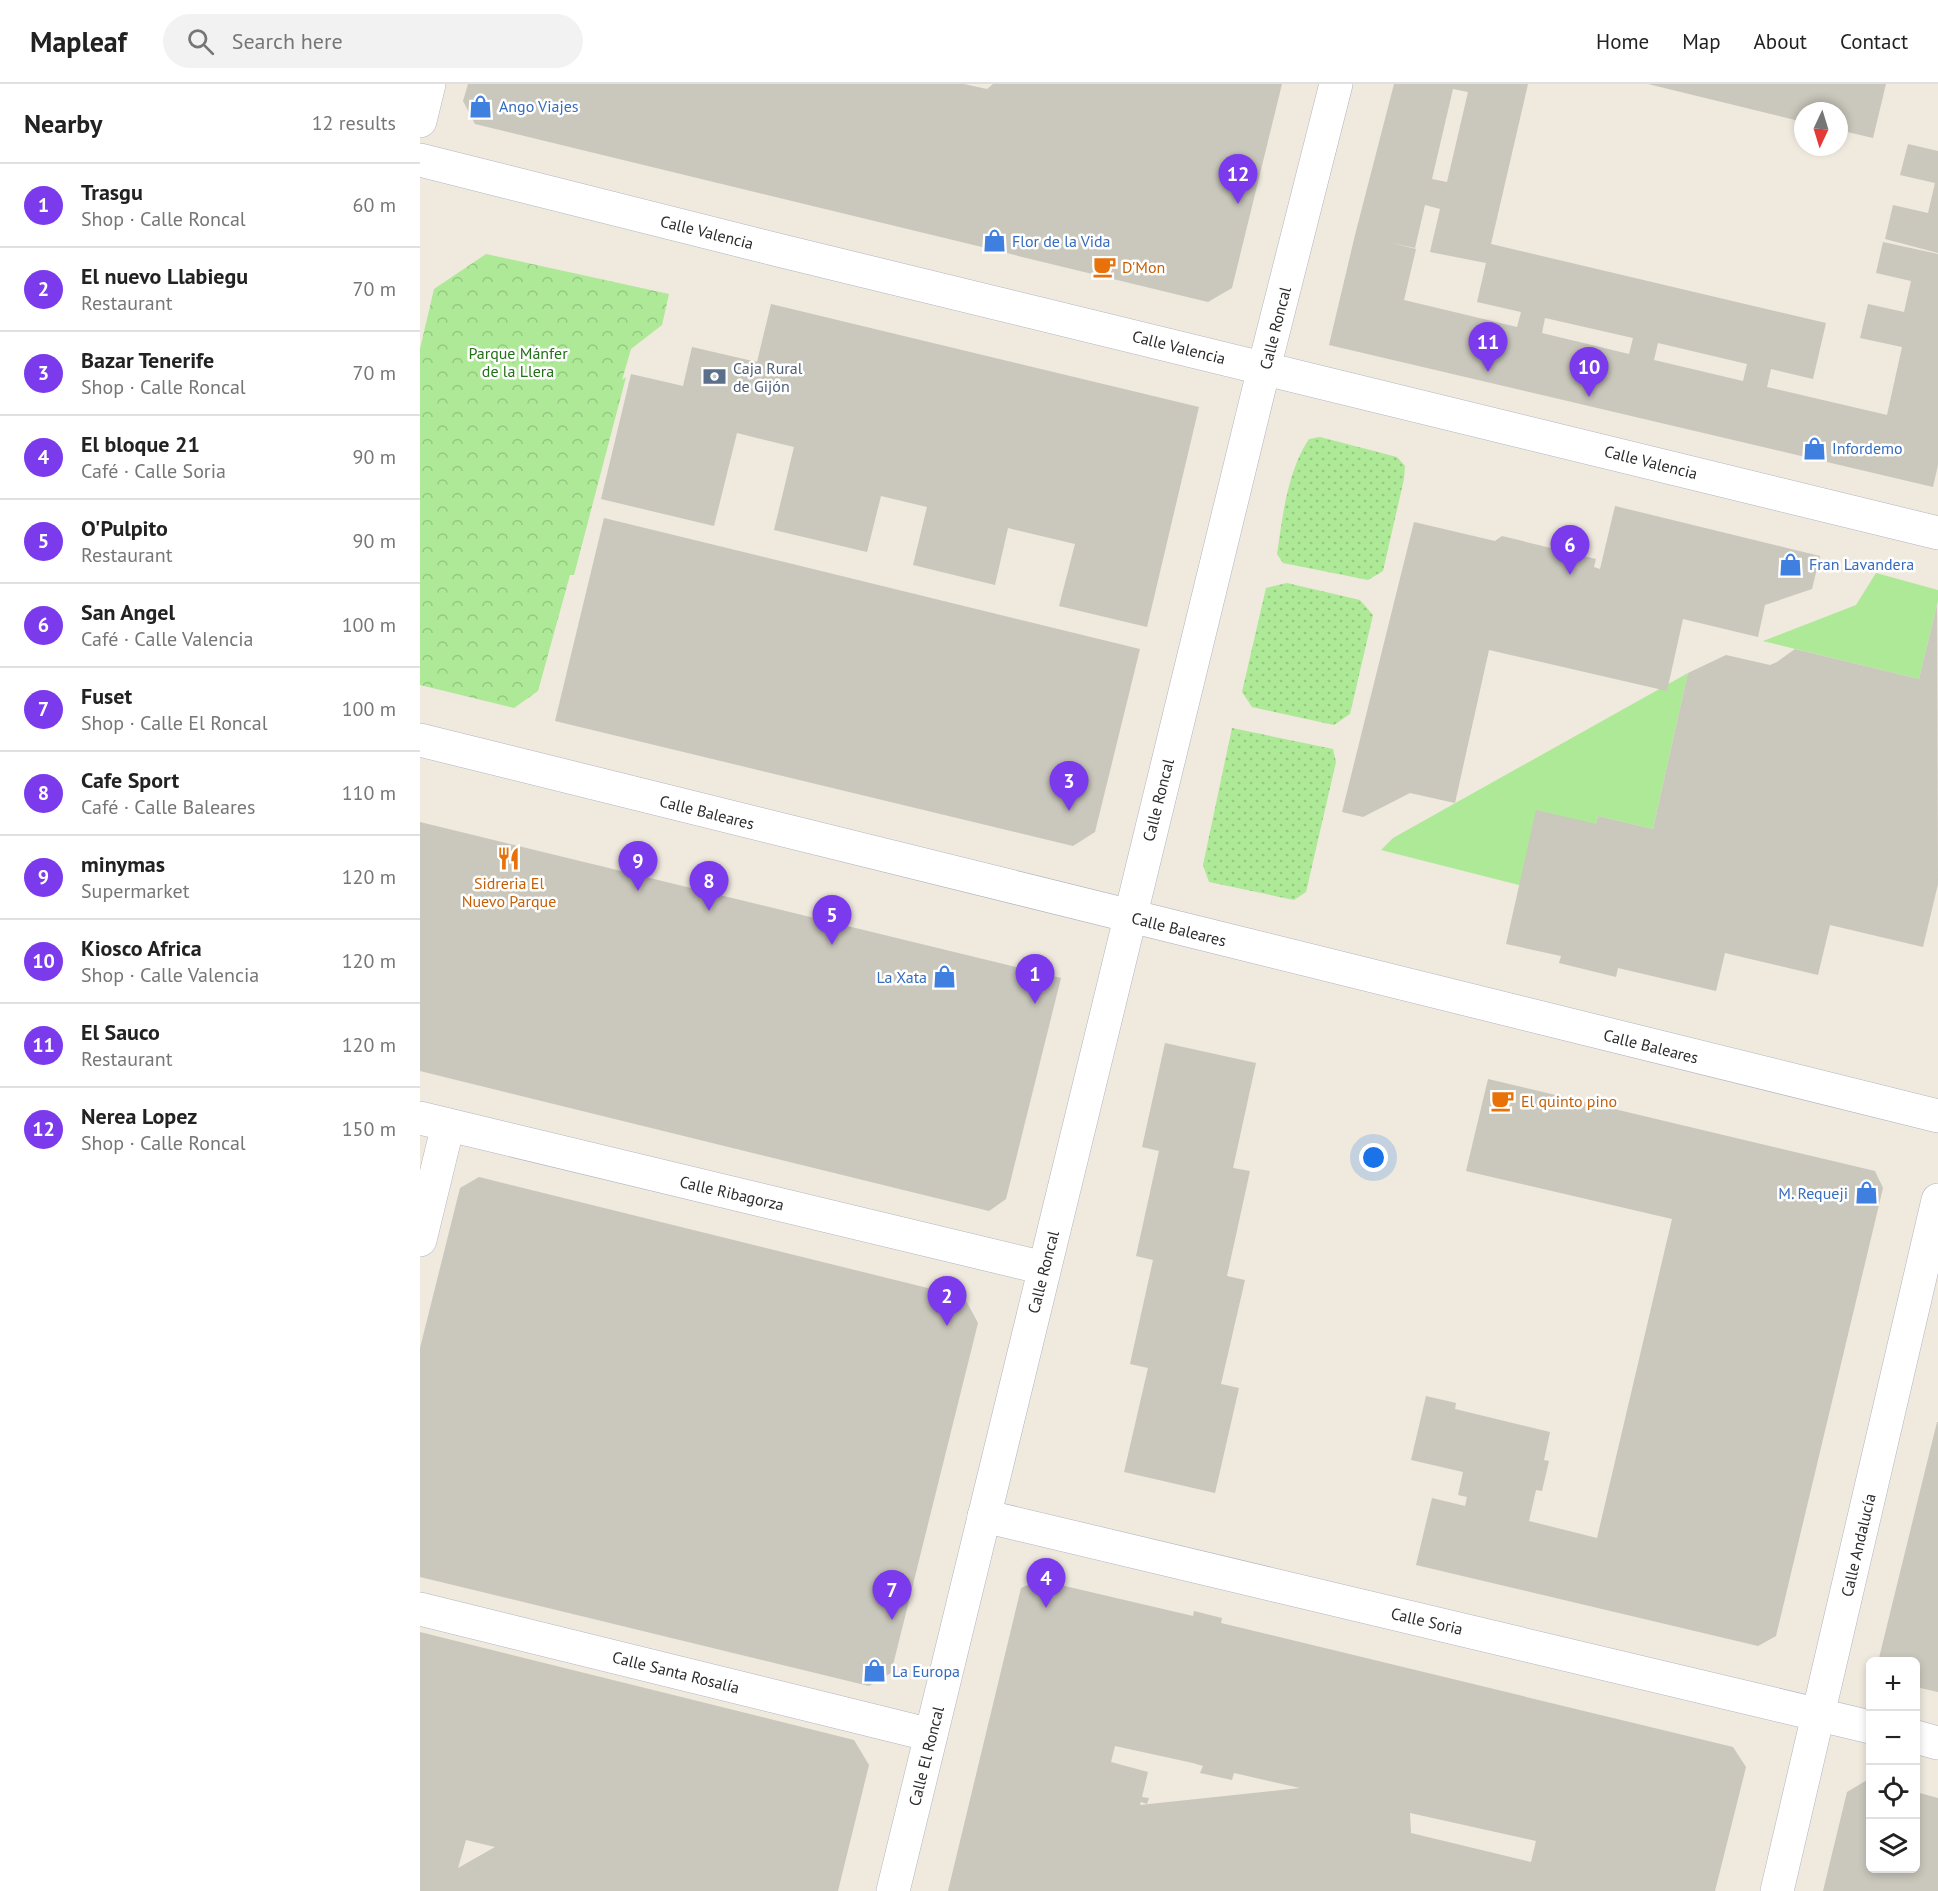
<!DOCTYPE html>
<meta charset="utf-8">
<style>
:root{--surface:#fff;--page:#f2f2f2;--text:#222;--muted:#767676;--line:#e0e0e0;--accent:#7c3aed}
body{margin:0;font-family:"PT Sans",sans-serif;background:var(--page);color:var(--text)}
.controls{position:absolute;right:18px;bottom:18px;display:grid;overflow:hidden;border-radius:9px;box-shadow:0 3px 9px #0003}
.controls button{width:54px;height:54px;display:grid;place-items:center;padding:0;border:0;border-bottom:2px solid var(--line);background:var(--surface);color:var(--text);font:30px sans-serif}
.compass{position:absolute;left:1374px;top:18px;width:54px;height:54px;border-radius:50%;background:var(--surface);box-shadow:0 3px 9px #0003;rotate:184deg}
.you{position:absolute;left:954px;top:1074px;width:21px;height:21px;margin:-15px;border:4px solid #fff;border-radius:50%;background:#1a73e8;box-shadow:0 0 0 9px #1a73e833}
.badge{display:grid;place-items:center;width:39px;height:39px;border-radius:50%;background:var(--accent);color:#fff;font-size:20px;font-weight:700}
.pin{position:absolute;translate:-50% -50px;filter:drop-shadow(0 2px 3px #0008)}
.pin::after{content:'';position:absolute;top:32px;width:21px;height:18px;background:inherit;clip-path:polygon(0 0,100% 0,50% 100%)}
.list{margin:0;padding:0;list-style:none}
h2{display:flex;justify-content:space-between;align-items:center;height:78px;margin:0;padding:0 24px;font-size:26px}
h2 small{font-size:20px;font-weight:400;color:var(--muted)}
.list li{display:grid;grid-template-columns:39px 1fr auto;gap:18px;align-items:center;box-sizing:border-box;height:84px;padding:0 24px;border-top:2px solid var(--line)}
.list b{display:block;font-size:22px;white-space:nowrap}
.list p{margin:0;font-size:20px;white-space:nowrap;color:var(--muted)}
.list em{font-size:20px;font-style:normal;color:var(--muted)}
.icon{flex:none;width:33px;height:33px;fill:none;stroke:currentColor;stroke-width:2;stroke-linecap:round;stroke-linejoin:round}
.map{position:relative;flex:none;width:1518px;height:1807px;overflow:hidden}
header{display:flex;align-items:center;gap:36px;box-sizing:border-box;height:84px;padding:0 30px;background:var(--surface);border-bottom:2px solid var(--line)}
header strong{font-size:28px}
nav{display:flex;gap:33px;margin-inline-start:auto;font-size:21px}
.search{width:420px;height:54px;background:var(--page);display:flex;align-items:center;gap:15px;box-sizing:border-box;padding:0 21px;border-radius:33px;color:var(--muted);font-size:22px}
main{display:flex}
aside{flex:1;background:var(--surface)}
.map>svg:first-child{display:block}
.grass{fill:url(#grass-dots)}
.park{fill:url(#park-crowns)}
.garden{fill:#ade996}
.building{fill:#cac7bc;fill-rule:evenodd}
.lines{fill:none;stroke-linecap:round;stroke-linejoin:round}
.minor-casing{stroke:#b2b3c1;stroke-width:34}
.tertiary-casing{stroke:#b2b3c1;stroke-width:34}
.minor{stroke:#fff;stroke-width:33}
.tertiary{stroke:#fff;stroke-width:33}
.labels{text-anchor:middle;stroke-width:5;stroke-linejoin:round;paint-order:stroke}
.shop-label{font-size:16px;fill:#366cbe;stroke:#fff;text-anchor:start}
.street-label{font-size:16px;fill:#2c2c2c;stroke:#fff}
.food-label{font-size:16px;fill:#c56008;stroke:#fff;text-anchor:start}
.park-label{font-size:16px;fill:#217115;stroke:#fff}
.service-label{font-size:16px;fill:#4e5e75;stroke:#fff;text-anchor:start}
</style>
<header>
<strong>Mapleaf</strong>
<div class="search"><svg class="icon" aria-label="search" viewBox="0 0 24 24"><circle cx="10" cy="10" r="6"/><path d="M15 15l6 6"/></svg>Search here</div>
<nav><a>Home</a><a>Map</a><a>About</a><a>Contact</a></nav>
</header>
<main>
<aside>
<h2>Nearby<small>12 results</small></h2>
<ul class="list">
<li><span class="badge">1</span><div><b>Trasgu</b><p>Shop · Calle Roncal</p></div><em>60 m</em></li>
<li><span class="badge">2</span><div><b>El nuevo Llabiegu</b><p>Restaurant</p></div><em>70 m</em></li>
<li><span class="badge">3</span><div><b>Bazar Tenerife</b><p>Shop · Calle Roncal</p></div><em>70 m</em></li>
<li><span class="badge">4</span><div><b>El bloque 21</b><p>Café · Calle Soria</p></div><em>90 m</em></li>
<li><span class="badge">5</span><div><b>O'Pulpito</b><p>Restaurant</p></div><em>90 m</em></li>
<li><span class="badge">6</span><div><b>San Angel</b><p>Café · Calle Valencia</p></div><em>100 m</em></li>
<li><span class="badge">7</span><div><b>Fuset</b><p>Shop · Calle El Roncal</p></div><em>100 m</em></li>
<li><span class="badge">8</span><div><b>Cafe Sport</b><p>Café · Calle Baleares</p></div><em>110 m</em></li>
<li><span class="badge">9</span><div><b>minymas</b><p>Supermarket</p></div><em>120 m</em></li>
<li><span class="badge">10</span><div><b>Kiosco Africa</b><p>Shop · Calle Valencia</p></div><em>120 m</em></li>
<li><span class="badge">11</span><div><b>El Sauco</b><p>Restaurant</p></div><em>120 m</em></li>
<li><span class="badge">12</span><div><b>Nerea Lopez</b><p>Shop · Calle Roncal</p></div><em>150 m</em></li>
</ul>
</aside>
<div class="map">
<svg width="1518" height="1807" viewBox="0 0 1518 1807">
<defs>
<pattern id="grass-dots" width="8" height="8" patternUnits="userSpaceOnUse" patternTransform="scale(1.5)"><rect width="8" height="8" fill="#ade996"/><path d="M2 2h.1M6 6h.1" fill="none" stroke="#95c881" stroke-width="1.8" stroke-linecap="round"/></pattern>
<pattern id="park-crowns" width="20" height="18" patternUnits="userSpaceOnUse" patternTransform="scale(1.5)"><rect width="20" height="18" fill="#ade996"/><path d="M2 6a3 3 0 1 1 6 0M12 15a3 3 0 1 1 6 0" fill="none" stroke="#95c881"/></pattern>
</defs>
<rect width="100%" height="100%" fill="#efe9de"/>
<g class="grass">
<path d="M900,353L977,373L985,382L984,395L963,487L948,496L863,479L857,470C863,431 867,388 889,355Z"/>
<polygon points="867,499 940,516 953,531 930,630 914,641 832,623 822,608 846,504"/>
<polygon points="812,644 913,665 916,678 886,808 874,816 789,798 783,781"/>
</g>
<polygon class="park" points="66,170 249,210 242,241 211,265 202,296 206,293 154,491 150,491 118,607 94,624 0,601 0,265 14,205"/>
<g class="garden">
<polygon points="1456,489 1518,506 1518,517 1499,595 1343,557 1436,521"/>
<polygon points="1268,589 1233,745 1178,732 1176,740 1099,801 961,766 973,754"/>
</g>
<g class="building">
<polygon points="48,0 544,0 567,5 573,0 862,0 812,204 788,218 55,40 43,17"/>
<path d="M974,0H1108L1071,160L1406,239L1393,295L1351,285L1347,303L1467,331L1482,263L1440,254L1448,220L1484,228L1491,197L1456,189L1463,158L1518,170V381L1513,403L909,261L935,151ZM1033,5L1048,8L1027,98L1012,95ZM1005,121L1020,125L1010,168L1066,179L1057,218L1101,228L1097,243L984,216L996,165L972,159L995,164ZM1125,234L1213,254L1209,270L1122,249ZM1238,259L1327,280L1323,297L1234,276Z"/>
<polygon points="1228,0 1466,0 1453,54 1419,46 1419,27 1383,27 1383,38"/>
<polygon points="1488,60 1518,67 1518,169 1465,155 1473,121 1508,129 1515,99 1480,91"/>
<polygon points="351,220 779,323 727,543 639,522 655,460 588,444 575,501 493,481 507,423 461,412 447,468 354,446 374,363 317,349 294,442 181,415 211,290 263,302 272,263 337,278"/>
<polygon points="1195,422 1400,472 1392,505 1345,521 1338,553 1263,535 1247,607 1069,566 1035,719 990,709 943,733 922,728 994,438 1075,457 1082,452 1176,475 1174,483 1180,485"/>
<polygon points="184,434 720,565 675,748 653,762 135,637"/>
<polygon points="1517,521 1518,800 1503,863 1410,841 1398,891 1305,869 1296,907 1198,884 1196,893 1139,879 1141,872 1086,860 1116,726 1176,740 1178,732 1233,745 1268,589 1306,571 1350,581 1357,578 1375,565 1499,595"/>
<polygon points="0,738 641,894 586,1115 569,1127 0,987"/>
<polygon points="745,959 836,979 813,1084 830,1087 807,1192 825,1196 801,1300 819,1304 795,1409 704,1388 728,1284 710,1280 733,1176 716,1172 739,1067 722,1063"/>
<polygon points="1068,995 1455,1087 1463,1104 1356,1552 1338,1562 996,1481 1012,1414 1045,1422 1047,1413 1038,1411 1043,1388 991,1376 1006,1312 1036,1319 1035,1325 1130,1348 1124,1376 1129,1377 1122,1407 1116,1406 1109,1437 1177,1454 1252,1135 1046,1087"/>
<polygon points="59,1093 544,1213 558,1239 471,1589 449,1602 0,1493 0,1264 40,1104"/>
<polygon points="1517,1338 1518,1338 1518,1608 1496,1603 1496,1578 1458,1578"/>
<path d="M619,1496L773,1532L774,1527L802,1534L801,1539L1313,1663L1326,1683L1295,1807H528L601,1504ZM695,1662L773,1679L783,1682L780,1689L812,1696L814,1689L880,1704L720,1721L721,1718L727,1720L729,1714L722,1713L728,1688L691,1678ZM990,1729L1116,1757L1111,1778L991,1749Z"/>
<path d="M0,1548L434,1656L449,1681L418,1807H0ZM46,1756L75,1763L38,1784Z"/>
<polygon points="1447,1696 1450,1697 1450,1785 1496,1785 1496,1708 1518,1714 1518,1807 1403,1807 1427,1708"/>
</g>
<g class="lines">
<defs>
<g id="minor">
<polyline points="0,76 358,166 1518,449"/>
<polyline points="0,656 1518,1032"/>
<polyline points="0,1034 624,1184"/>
<polyline points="0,1156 28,1041"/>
<polyline points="564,1432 1450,1643"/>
<polyline points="0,1525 511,1651"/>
<polyline points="1496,1653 1518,1659"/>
<polyline points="473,1807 844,284 916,0"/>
<polyline points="1357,1807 1518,1116"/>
</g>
<polyline id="tertiary" points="0,37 9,0"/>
</defs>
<use href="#minor" class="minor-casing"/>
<use href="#tertiary" class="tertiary-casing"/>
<use href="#minor" class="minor"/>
<use href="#tertiary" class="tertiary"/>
</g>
<defs>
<symbol id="shop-bare" viewBox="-9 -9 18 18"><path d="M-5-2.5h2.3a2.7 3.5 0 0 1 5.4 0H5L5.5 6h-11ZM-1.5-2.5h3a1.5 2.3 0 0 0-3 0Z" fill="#3f7fe0" stroke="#fff" stroke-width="2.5" paint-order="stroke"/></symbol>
<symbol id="cafe-bare" viewBox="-9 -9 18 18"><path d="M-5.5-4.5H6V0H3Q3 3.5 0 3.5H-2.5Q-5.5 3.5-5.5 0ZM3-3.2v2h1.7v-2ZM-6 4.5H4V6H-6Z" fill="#e8710a" stroke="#fff" stroke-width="2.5" paint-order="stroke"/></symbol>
<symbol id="bank-bare" viewBox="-9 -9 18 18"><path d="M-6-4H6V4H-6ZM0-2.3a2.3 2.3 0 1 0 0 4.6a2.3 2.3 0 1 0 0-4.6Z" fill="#5c6f8a" stroke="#fff" stroke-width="2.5" paint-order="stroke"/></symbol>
<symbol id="restaurant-bare" viewBox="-9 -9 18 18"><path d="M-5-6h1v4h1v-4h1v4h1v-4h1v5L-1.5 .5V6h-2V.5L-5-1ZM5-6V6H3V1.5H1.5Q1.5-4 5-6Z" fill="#e8710a" stroke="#fff" stroke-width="2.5" paint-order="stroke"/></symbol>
</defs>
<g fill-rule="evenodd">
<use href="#shop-bare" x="44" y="6" width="33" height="33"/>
<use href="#shop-bare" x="558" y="140" width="33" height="33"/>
<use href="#cafe-bare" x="668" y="166" width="33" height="33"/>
<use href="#bank-bare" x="278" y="276" width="33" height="33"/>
<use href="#shop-bare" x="1378" y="348" width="33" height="33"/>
<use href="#shop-bare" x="1354" y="464" width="33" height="33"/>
<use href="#restaurant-bare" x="72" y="758" width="33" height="33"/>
<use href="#shop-bare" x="508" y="876" width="33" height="33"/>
<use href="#cafe-bare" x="1066" y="1000" width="33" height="33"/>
<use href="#shop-bare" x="1430" y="1092" width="33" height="33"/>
<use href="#shop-bare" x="438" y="1570" width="33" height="33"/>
</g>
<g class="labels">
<g class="shop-label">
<text x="79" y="28">Ango Viajes</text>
<text x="592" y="163">Flor de la Vida</text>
<text x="1412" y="370">Infordemo</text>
<text x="1389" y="486">Fran Lavandera</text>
<text x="507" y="899" text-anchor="end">La Xata</text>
<text x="1428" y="1115" text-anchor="end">M. Requeji</text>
<text x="472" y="1593">La Europa</text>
</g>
<g class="street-label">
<text transform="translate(287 148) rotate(14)" y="6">Calle Valencia</text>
<text transform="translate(855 244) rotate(-76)" y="6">Calle Roncal</text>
<text transform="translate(759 263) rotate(14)" y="6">Calle Valencia</text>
<text transform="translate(1231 378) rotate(14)" y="6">Calle Valencia</text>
<text transform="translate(738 716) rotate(-76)" y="6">Calle Roncal</text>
<text transform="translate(287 728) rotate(14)" y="6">Calle Baleares</text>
<text transform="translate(759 845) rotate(14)" y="6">Calle Baleares</text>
<text transform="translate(1231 962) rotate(14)" y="6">Calle Baleares</text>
<text transform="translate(312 1109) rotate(13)" y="6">Calle Ribagorza</text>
<text transform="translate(623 1188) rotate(-76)" y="6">Calle Roncal</text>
<text transform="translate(1438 1461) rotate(-77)" y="6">Calle Andalucía</text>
<text transform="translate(1007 1537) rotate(13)" y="6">Calle Soria</text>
<text transform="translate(256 1588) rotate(14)" y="6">Calle Santa Rosalía</text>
<text transform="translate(506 1672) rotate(-76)" y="6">Calle El Roncal</text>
</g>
<g class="food-label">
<text x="702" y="189">D'Mon</text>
<text x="89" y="805" text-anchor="middle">Sidreria El<tspan x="89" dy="18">Nuevo Parque</tspan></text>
<text x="1101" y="1023">El quinto pino</text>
</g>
<g class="park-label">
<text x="98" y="275">Parque Mánfer<tspan x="98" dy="18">de la Llera</tspan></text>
</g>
<g class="service-label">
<text x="313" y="290">Caja Rural<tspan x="313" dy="18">de Gijón</tspan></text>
</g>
</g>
</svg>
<div class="controls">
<button>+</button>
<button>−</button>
<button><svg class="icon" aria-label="locate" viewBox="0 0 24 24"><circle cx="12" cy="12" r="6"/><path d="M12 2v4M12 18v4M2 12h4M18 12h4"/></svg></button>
<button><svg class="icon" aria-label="layers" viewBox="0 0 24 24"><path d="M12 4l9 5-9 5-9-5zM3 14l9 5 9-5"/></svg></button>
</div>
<svg class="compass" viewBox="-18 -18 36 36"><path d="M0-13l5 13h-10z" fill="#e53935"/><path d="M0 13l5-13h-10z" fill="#767676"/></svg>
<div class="you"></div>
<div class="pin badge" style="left:615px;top:920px">1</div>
<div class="pin badge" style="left:527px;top:1242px">2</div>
<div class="pin badge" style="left:649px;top:727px">3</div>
<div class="pin badge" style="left:626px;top:1524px">4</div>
<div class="pin badge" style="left:412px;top:861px">5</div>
<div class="pin badge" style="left:1150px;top:491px">6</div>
<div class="pin badge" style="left:472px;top:1536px">7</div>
<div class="pin badge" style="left:289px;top:827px">8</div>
<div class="pin badge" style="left:218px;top:807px">9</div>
<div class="pin badge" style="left:1169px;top:313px">10</div>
<div class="pin badge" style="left:1068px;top:288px">11</div>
<div class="pin badge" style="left:818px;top:120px">12</div>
</div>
</main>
